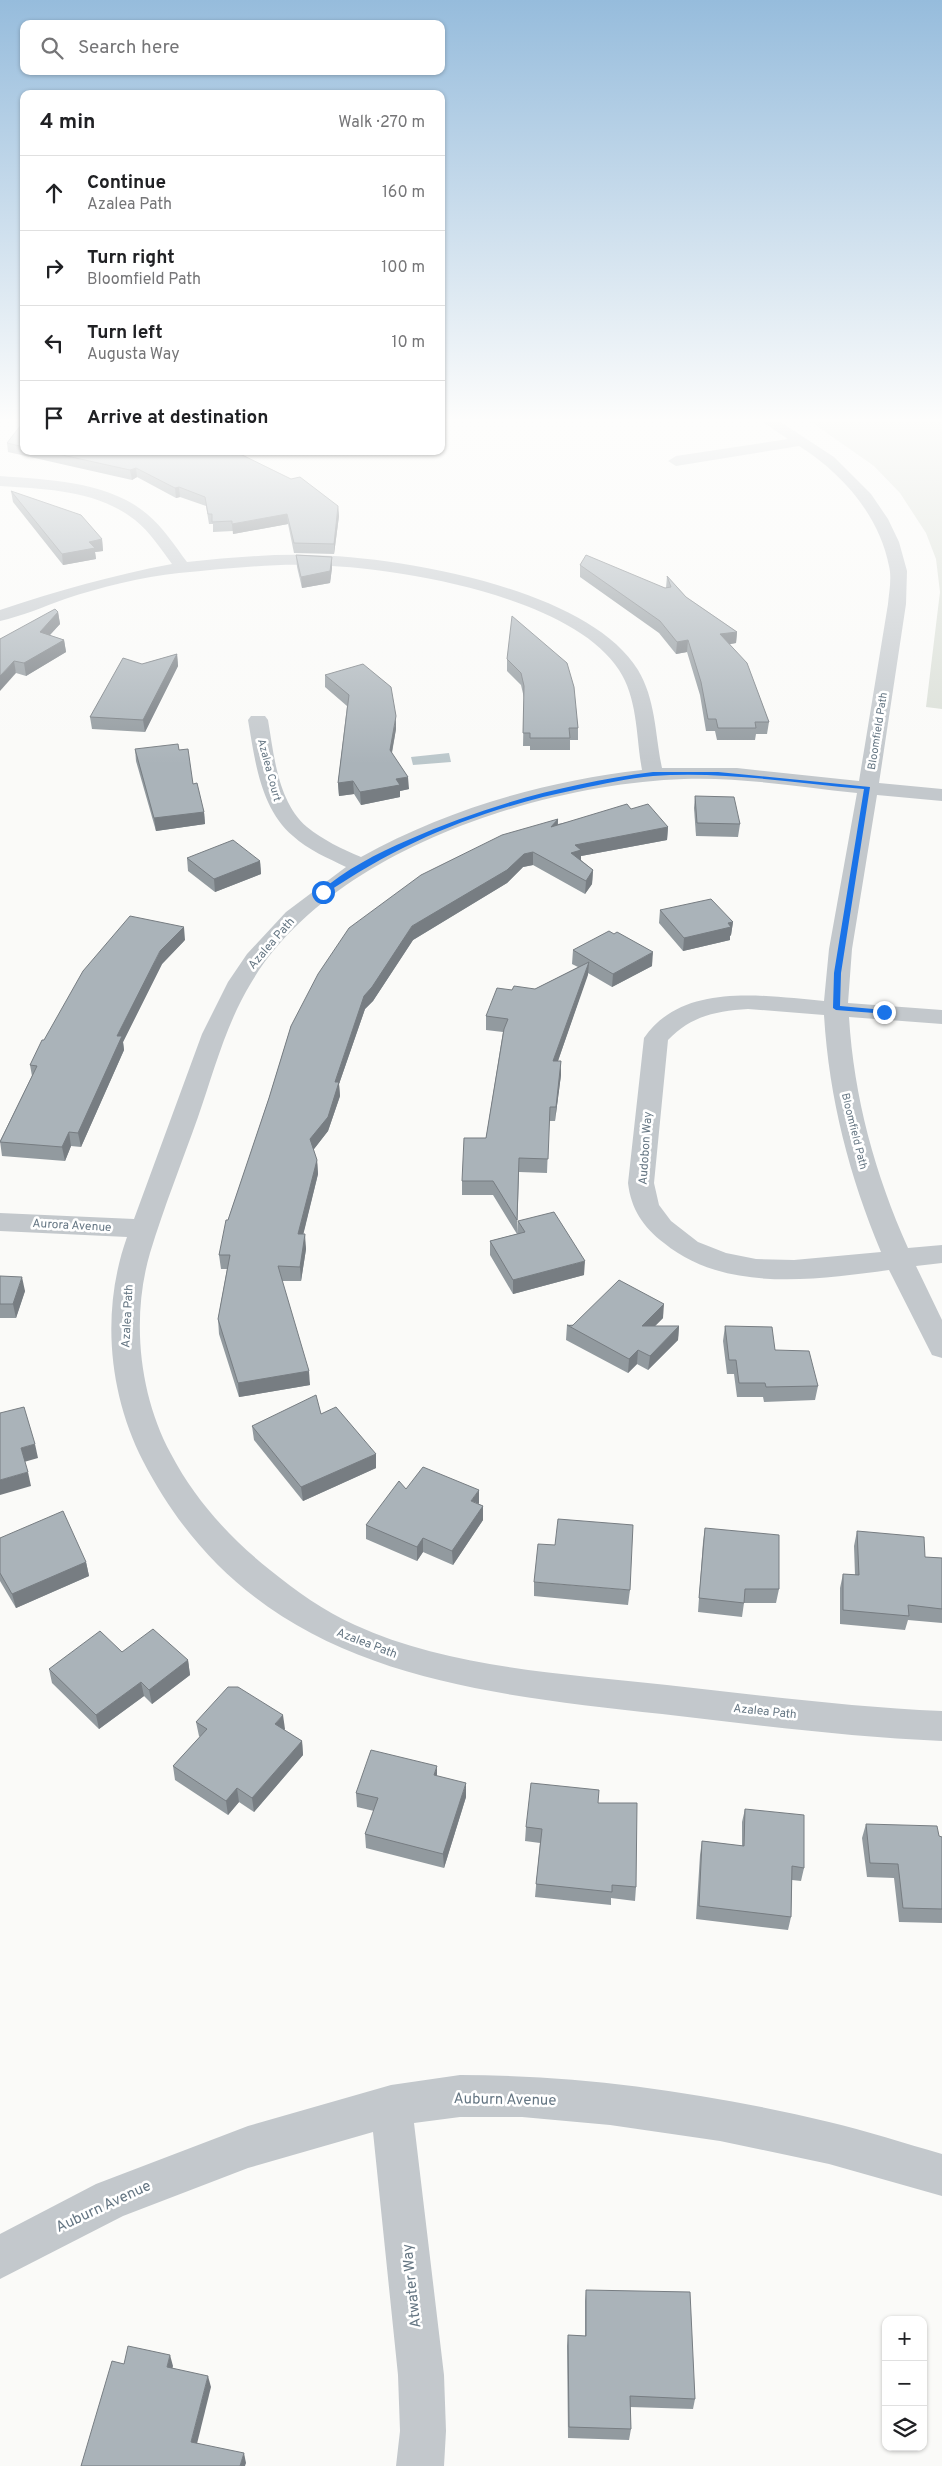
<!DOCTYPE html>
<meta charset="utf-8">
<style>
:root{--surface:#fff;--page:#f2f2f2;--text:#202124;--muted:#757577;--line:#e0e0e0}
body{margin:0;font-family:Overpass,sans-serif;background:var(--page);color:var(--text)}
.controls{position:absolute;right:15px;bottom:15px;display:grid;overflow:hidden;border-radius:10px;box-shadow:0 1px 4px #0004}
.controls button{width:45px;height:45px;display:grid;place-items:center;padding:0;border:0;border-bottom:1px solid var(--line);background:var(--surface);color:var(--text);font:25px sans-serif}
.stop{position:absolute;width:15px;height:15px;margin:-11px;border:4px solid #1a73e8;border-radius:50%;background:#fff}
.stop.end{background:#1a73e8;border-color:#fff;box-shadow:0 1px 5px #0008}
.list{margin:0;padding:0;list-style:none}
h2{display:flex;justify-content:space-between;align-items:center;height:65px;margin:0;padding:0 20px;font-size:21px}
h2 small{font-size:16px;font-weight:400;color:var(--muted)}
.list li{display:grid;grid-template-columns:32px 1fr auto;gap:15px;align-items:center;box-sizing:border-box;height:75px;padding:0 20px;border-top:1px solid var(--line)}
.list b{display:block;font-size:19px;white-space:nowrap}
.list p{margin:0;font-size:16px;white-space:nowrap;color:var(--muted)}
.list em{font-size:16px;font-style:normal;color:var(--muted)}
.icon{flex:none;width:28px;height:28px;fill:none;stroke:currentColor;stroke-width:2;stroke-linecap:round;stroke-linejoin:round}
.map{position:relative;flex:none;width:942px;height:2466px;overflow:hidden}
.search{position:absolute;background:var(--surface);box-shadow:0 1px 4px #0004;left:20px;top:20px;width:425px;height:55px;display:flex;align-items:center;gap:12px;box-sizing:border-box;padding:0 18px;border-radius:10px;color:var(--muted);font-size:19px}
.panel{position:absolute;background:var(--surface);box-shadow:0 1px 4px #0004;left:20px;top:90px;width:425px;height:365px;border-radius:10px}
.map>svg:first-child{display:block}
.green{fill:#dadfd7}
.water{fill:#bbc7cb}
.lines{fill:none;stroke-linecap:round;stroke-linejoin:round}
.minor{fill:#c3c8cc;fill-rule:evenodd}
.wall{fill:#929a9f}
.shaded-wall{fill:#777d82}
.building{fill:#aab3b9;stroke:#777d82}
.route{fill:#1a73e8}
.labels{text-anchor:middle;stroke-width:5;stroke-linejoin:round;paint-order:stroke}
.far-street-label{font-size:11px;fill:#657683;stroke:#fff}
.street-label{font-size:12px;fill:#657683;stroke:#fff}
.near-street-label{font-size:15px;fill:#657683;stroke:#fff}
</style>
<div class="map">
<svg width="942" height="2466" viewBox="0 0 942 2466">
<rect width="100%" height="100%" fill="#fafaf8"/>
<polygon class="green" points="807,419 942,419 942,709 926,707 940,592 936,559 926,533 900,493 874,466"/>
<polygon class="water" points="449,753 451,762 413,765 411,757"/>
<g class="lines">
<g class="minor">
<path d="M758,419H776L834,457L871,494L888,519L899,542L907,571L906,604L879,783L942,789V801L877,795L852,949L848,1003L942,1010V1024L849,1017C854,1098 875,1174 908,1248L942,1245V1263L916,1266L942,1320V1358L932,1355L889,1270C816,1280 725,1293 664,1243C643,1227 631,1209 628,1183L644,1038C683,981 765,996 824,1001L829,949L857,793C799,787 742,777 684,779C539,784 329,851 251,983C226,1024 214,1071 198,1117C182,1162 164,1207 150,1253C131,1318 139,1395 171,1454C195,1500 230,1538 270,1570C296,1591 324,1611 355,1625C449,1668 565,1674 667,1685C758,1695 850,1707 942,1711V1741C848,1737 755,1725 662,1714C453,1691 251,1670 143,1461C108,1392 101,1310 127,1237L0,1231V1213L134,1219L202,1034L228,982L247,954L286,912L346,867C328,858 308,850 293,836C260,808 255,760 248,720L251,716H265L268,720C274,756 278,802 307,827C323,840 342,849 361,857C447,809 545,781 642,770C636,737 638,699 619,670C571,595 392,566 308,565C265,564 222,569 179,573C142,577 101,587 65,599C43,607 22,616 0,621V610C57,591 113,575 172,564C161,549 150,532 135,520C97,490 46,489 0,486V476C49,480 108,481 147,514C163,527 175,546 187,562C227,558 267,554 308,555C397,556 588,588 638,670C656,700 655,735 662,768H737L859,781L888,604C889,592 892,578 889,566C879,515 842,473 799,446L676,466L668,461L676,456L788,439ZM748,1009L824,1015C829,1098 849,1175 881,1252L794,1260L756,1259L726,1253L698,1242L671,1221L659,1205L654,1183L668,1040C691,1016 716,1011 748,1009Z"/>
<path d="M460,2075C584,2075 708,2093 829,2122C867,2131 904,2143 942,2154V2196L829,2164L720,2141L610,2125L522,2117H460L414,2123L444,2375L446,2431L444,2466H396L400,2431L398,2375L373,2132L248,2168L123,2216L0,2279V2234L96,2184L248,2126L391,2085Z"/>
</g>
</g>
<g class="wall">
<polygon points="24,421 24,451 234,451 338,506 339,516 334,554 294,553 288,524 233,534 233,531 213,532 213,524 209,524 206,506 180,497 176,498 137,477 132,480 8,452 7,443"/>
<polygon points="11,491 102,539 103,551 95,552 96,559 63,565 13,502"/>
<polygon points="296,555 332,557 332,568 330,583 302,588 297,567"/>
<polygon points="580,565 665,588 666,588 667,576 686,597 737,632 736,643 730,644 769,722 767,734 756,734 755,740 717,740 715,731 706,731 700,695 687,652 676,654 659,633 580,577"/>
<polygon points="58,612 60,624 49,635 64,640 66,652 26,676 16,673 0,639"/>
<polygon points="177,654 178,666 145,732 92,729 90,717 142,664"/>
<polygon points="507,659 578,728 578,740 570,740 570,750 530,750 530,746 523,746 524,698 521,685 507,671"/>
<polygon points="325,675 396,729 392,753 409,789 400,791 400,797 361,805 354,794 339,796 338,783 347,706 325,687"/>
<polygon points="135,749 179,750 193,784 204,812 205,824 156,831 136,761"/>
<polygon points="695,796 740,824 738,837 696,836 694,808"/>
<polygon points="631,809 668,827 667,840 581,856 581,860 593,870 592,884 585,894 533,865 523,867 507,883 413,940 373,1001 365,1009 339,1084 340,1096 328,1131 313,1150 317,1160 318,1174 303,1234 306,1249 301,1281 282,1281 310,1385 239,1397 219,1334 218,1319 227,1269 221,1269 219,1255 228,1220 269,1098 291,1026 558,819 558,824"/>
<polygon points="187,858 260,861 261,874 215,892 188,871"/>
<polygon points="660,910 733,922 731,935 730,936 730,940 683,951 659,923"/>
<polygon points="185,940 162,964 123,1042 124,1050 81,1147 71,1146 65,1161 2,1156 0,1141 32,1076 30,1065 44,1040"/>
<polygon points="573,950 652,966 612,987 588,973 558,1061 561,1075 555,1121 549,1121 547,1173 519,1172 517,1234 518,1221 584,1275 513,1294 490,1255 490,1241 517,1234 493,1195 462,1195 462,1181 486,1138 503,1032 486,1030 486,1016 512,990 535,989 578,967 572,964"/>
<polygon points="0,1276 25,1291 16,1318 0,1318"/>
<polygon points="663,1318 655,1326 679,1326 678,1340 648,1370 637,1364 628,1373 566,1340 567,1325"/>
<polygon points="725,1326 775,1350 818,1386 815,1400 764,1402 763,1397 737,1397 734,1374 727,1374 723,1341"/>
<polygon points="321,1414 376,1454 376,1468 303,1501 254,1440 252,1426"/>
<polygon points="406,1489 479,1504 483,1506 483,1520 453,1565 423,1552 417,1561 366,1539 366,1525"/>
<polygon points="705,1528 779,1589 776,1603 744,1603 742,1617 698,1612 703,1542"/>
<polygon points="857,1531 925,1557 942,1558 942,1623 908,1620 905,1630 840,1624 840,1588 843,1574 855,1575 854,1546"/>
<polygon points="0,1538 86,1562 89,1576 16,1608 0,1581"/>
<polygon points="534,1582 630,1590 628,1605 534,1596"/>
<polygon points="122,1652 188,1660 190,1675 152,1704 144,1696 99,1729 52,1683 49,1669"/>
<polygon points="196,1722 285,1729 284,1730 302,1741 303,1755 254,1812 239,1802 228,1815 175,1780 173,1766 200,1737 199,1736"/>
<polygon points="437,1776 466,1797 444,1868 366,1848 365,1834 374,1811 357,1807 356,1793"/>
<polygon points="598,1803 636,1887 635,1901 611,1898 611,1905 535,1897 540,1843 525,1841 526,1827"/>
<polygon points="745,1809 804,1868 801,1881 792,1880 791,1917 788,1930 696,1919 700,1855 702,1841 742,1846 742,1822"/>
<polygon points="866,1824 942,1837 942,1923 899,1922 894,1878 867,1877 862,1838"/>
<polygon points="586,2290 695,2399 693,2409 630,2407 631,2429 629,2440 568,2438 567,2346 568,2335 585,2336 585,2301"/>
</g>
<g class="shaded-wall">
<polygon points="136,468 137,477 132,480 130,470"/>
<polygon points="179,487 180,497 176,498 175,488"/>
<polygon points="338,506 339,516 334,554 334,544"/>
<polygon points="287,514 288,524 233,534 232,524"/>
<polygon points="102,539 103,551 95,552 96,559 63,565 62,554 89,542"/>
<polygon points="332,557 332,568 330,583 302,588 301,577"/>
<polygon points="58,612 60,624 42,644 40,632"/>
<polygon points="737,632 736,643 719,646 720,634"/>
<polygon points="64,640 66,652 26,676 24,663"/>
<polygon points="688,640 687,652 676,654 677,642"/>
<polygon points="177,654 178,666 145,732 143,720"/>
<polygon points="14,661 16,673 0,691 0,676"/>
<polygon points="396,716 396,729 390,762 390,750"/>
<polygon points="408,777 409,789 400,791 400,797 361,805 360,792 396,779"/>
<polygon points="353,781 354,794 339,796 338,783"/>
<polygon points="204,812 205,824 156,831 154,818"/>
<polygon points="558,819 557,832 551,827"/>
<polygon points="668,827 667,840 581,856 581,863 571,853 575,845"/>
<polygon points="533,852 533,865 523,867 507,883 413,940 373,1001 365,1009 339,1084 340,1096 328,1131 311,1153 310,1139 335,1082 364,996 412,926 524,854"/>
<polygon points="260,861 261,874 215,892 214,879"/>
<polygon points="593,870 592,884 585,894 586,881"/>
<polygon points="733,922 731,935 730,936 730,940 683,951 684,938"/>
<polygon points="184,927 185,940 162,964 123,1042 124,1050 81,1147 78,1133 117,1036 160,951"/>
<polygon points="653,952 652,966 612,987 613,974"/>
<polygon points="589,962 588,975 553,1075 553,1061"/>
<polygon points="561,1061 561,1075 555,1121 556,1107"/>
<polygon points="69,1132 71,1146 65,1161 62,1147"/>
<polygon points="317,1160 318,1174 300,1248 298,1234"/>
<polygon points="305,1234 306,1249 301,1281 300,1267"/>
<polygon points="585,1261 584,1275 513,1294 513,1280"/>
<polygon points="22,1277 25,1291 16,1318 13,1304"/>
<polygon points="664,1304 663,1318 641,1340 642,1326"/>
<polygon points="679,1326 678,1340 648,1370 650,1356"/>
<polygon points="638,1350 637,1364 628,1373 629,1359"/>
<polygon points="309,1371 310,1385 239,1397 238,1383"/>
<polygon points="35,1444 38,1458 24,1462 21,1448"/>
<polygon points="376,1454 376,1468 303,1501 301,1487"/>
<polygon points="28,1472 31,1486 0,1495 0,1480"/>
<polygon points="479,1490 479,1504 471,1501"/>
<polygon points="483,1506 483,1520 453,1565 452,1551"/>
<polygon points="423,1538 423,1552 417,1561 417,1547"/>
<polygon points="86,1562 89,1576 16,1608 12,1594"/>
<polygon points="188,1660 190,1675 152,1704 149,1690"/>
<polygon points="141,1682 144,1696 99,1729 96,1715"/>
<polygon points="283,1715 285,1729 277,1738 275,1724"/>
<polygon points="302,1741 303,1755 254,1812 252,1798"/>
<polygon points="437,1766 437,1780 434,1775"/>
<polygon points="466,1783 466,1797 444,1868 443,1854"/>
<polygon points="237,1788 239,1802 228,1815 226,1801"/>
<polygon points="170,2355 173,2366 170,2378 167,2367"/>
<polygon points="208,2376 211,2387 195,2452 191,2442"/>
<polygon points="244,2453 246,2463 245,2466 240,2466"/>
</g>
<g class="building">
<polygon points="24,421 24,447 7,443"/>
<polygon points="44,451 234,451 291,479 300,477 338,506 334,544 294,543 287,514 232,524 232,521 212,522 212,514 208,514 205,497 179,487 175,488 136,468 130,470"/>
<polygon points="11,491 81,515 102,539 89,542 95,548 62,554"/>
<polygon points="296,555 332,557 330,571 301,577"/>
<polygon points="586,555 665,588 671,587 667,576 686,597 737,632 720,634 747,663 769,722 755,722 756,728 718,728 716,719 708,719 701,682 688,640 677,642 660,621 580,565"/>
<polygon points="55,609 58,612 40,632 64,640 24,663 14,661 0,676 0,639"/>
<polygon points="512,616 567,663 574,687 578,728 569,728 570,738 530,738 530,733 523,733 524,686 521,673 507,659"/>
<polygon points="177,654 143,720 90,717 123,658 142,664"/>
<polygon points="363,664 391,687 396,716 390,750 408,777 396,779 400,785 360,792 353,781 338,783 349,695 325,675"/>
<polygon points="178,744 179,750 188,749 193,784 197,783 204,812 154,818 135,749"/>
<polygon points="695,796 734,797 740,824 697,823"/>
<polygon points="627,804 631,809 648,804 668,827 575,845 581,850 571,853 593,870 586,881 533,852 524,854 507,870 412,926 372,987 364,996 335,1082 339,1082 328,1117 310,1139 317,1160 298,1234 305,1234 300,1267 278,1266 309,1371 238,1383 218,1319 230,1255 219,1255 226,1220 228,1220 269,1098 291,1026 318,974 349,928 421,875 502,835 558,819 551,827"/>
<polygon points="233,840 260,861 214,879 187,858"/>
<polygon points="711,899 733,922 728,923 731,927 684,938 660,910"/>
<polygon points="130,916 184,927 160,951 117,1036 122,1036 78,1133 69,1132 62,1147 0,1142 37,1066 30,1065 42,1040 44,1040 83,971"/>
<polygon points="609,931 614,934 617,932 653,952 613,974 573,950"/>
<polygon points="589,962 553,1061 561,1061 556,1107 550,1107 548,1159 519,1158 517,1220 493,1181 462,1181 464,1138 486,1138 504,1029 508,1019 486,1016 497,988 512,990 514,986 535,989"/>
<polygon points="554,1212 585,1261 513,1280 490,1241 525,1232 518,1221"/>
<polygon points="0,1276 22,1277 13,1304 0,1304"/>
<polygon points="619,1280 664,1304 642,1326 679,1326 650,1356 638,1350 629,1359 567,1325 572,1326"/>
<polygon points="725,1326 772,1327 775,1350 809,1351 818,1386 766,1387 765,1383 739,1383 736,1360 729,1360"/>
<polygon points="316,1395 321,1414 336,1407 376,1454 301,1487 252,1426"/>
<polygon points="24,1407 35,1444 21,1448 28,1472 0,1480 0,1413"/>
<polygon points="423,1467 479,1490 471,1501 483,1506 452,1551 423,1538 417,1547 366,1525 399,1481 406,1489"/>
<polygon points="63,1511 86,1562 12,1594 0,1573 0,1538"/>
<polygon points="558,1519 633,1525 630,1590 534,1582 538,1544 555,1545"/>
<polygon points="705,1528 779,1535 779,1589 745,1589 744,1603 699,1598"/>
<polygon points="857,1531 924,1537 925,1557 942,1558 942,1609 908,1605 909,1616 843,1610 843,1574 859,1575"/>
<polygon points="153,1629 188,1660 149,1690 141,1682 96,1715 49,1669 100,1631 122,1652"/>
<polygon points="228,1687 238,1687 283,1715 275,1724 302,1741 252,1798 237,1788 226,1801 173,1766 207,1729 196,1722"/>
<polygon points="371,1750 437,1766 434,1775 466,1783 443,1854 365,1834 378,1798 356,1793"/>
<polygon points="531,1783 599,1790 598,1803 637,1803 636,1887 612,1885 612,1892 536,1884 542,1829 526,1827"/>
<polygon points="745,1809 804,1815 804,1868 792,1866 791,1917 699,1906 702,1841 744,1846"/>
<polygon points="866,1824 937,1826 939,1836 942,1837 942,1909 903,1908 898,1864 870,1863"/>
<polygon points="586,2290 690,2292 695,2399 630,2396 631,2429 569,2427 568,2335 586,2336"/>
<polygon points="128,2346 170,2355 167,2367 208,2376 191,2442 244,2453 240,2466 81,2466 112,2361 124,2364"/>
</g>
<linearGradient id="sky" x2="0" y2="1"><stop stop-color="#96bcdc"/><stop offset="0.55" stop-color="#fdfdfc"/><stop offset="1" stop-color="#fdfdfc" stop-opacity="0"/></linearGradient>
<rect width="942" height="764" fill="url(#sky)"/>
<path class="route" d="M653,772H718L870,787L841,973L840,1006L884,1010L887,1014L836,1010L833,1008L834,973L864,789C795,783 723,771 653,776C628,778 603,784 579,789C485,808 404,840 325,894L320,892C344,870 378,853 408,840C486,805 568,783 653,772Z"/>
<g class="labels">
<g class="far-street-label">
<text transform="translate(877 731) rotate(-81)" y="4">Bloomfield Path</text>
<text transform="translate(270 770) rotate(75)" y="4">Azalea Court</text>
<text transform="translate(855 1131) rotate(76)" y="4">Bloomfield Path</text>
</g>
<g class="street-label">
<text transform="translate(271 943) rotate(-49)" y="4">Azalea Path</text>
<text transform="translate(645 1148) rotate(-86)" y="4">Audobon Way</text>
<text transform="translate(72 1225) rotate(3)" y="4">Aurora Avenue</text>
<text transform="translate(127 1316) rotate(-87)" y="4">Azalea Path</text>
<text transform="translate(367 1643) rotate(21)" y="4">Azalea Path</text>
<text transform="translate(765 1711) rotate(6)" y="4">Azalea Path</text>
</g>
<g class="near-street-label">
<text transform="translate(505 2099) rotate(1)" y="5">Auburn Avenue</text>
<text transform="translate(103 2206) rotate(-25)" y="5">Auburn Avenue</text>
<text transform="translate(411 2286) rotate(-96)" y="5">Atwater Way</text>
</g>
</g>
</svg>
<div class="controls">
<button>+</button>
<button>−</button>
<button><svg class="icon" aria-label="layers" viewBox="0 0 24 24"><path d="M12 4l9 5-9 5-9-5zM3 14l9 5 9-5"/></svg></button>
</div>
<div class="stop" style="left:323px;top:892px"></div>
<div class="stop end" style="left:884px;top:1012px"></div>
<div class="search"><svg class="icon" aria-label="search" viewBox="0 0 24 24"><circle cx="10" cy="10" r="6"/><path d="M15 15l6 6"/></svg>Search here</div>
<section class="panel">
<h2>4 min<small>Walk · 270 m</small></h2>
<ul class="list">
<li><svg class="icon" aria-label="ahead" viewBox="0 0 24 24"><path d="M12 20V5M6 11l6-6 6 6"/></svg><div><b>Continue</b><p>Azalea Path</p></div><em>160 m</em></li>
<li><svg class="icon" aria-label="right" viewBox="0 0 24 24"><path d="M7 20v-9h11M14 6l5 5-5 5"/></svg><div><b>Turn right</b><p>Bloomfield Path</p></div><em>100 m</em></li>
<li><svg class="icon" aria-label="left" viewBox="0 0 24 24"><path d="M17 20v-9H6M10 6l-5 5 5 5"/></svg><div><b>Turn left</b><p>Augusta Way</p></div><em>10 m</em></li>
<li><svg class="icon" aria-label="arrive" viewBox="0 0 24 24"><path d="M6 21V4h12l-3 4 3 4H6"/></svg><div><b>Arrive at destination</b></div></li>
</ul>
</section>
</div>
